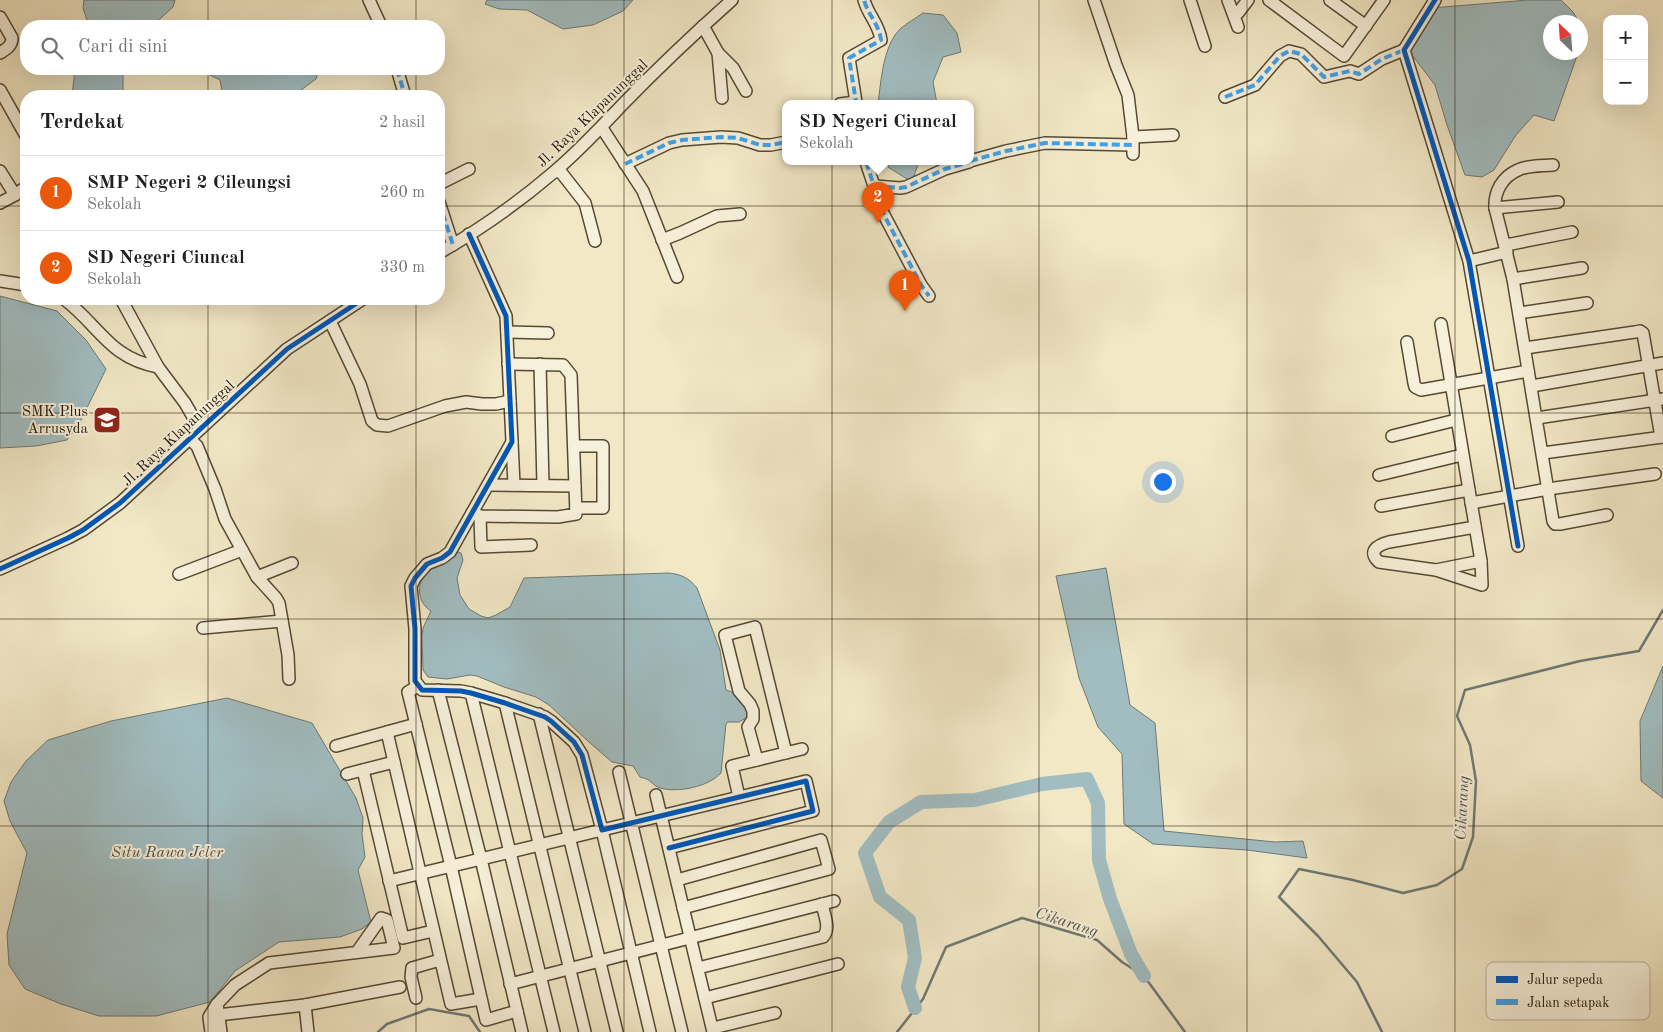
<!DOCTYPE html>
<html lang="id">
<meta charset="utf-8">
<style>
:root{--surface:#fff;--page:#f2f2f2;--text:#202124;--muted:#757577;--line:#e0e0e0;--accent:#ea580c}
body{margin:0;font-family:"Old Standard TT",serif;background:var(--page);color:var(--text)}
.controls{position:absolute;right:15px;top:15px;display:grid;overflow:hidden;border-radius:10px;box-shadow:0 5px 20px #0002}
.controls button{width:45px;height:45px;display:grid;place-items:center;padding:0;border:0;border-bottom:1px solid var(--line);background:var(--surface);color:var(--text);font:25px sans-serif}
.compass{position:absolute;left:1543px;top:15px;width:45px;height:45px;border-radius:50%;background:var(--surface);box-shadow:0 5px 20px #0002;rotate:335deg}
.you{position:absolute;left:1162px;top:481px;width:18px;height:18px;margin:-12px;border:4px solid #fff;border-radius:50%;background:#1a73e8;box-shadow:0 0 0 8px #1a73e833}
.badge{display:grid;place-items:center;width:32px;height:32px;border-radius:50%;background:var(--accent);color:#fff;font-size:16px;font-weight:700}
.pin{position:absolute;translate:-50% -41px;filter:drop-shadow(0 1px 2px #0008)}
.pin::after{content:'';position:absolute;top:26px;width:18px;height:15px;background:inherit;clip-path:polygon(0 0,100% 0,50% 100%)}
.popup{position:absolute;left:782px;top:100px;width:192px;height:65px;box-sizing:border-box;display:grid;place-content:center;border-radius:10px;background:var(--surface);filter:drop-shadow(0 1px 4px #0005);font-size:16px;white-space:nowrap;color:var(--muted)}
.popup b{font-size:19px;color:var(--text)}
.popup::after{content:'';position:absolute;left:50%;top:100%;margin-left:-10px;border:10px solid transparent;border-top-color:var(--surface)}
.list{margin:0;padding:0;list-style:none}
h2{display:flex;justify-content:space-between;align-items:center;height:65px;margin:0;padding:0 20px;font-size:21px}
h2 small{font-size:16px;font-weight:400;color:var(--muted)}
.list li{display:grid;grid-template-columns:32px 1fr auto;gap:15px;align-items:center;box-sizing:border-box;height:75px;padding:0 20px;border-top:1px solid var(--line)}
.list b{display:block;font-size:19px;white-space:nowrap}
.list p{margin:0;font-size:16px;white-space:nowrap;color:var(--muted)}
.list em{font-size:16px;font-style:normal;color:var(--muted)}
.icon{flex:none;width:28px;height:28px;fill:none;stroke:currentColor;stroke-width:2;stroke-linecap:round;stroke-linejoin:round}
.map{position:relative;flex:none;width:1663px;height:1032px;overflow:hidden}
.search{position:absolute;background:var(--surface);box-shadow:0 5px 20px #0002;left:20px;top:20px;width:425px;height:55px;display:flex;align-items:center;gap:12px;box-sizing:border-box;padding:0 18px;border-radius:20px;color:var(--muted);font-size:19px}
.panel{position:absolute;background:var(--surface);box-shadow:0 5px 20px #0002;left:20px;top:90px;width:425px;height:215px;border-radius:20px}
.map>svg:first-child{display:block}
.water{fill:#a1bdc1;stroke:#6e7975}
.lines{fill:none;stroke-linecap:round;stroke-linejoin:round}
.stream{stroke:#6e7975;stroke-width:2.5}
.river{stroke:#a1bdc1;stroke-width:14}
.minor-casing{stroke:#554934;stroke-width:14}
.minor{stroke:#f7f0da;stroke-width:11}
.quiet{stroke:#3ea2e9;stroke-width:4;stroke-dasharray:8 4;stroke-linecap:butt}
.cycleway-casing{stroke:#f7f0da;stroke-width:8}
.cycleway{stroke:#0057b8;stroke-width:5}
.grid{fill:none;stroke:#211404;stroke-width:1;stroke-opacity:0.55}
.labels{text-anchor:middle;stroke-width:4;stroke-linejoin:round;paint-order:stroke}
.street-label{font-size:15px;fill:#211404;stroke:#f7f0da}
.poi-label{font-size:15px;fill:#211404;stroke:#f7f0da;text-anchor:end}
.water-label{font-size:16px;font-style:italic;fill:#4e4f46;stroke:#f7f0da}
.key{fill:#f7f0da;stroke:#b7ae9a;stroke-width:1}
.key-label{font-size:14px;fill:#211404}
</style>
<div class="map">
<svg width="1663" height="1032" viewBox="0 0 1663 1032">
<rect width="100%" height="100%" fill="#f2e8c6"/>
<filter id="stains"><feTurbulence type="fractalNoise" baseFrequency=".004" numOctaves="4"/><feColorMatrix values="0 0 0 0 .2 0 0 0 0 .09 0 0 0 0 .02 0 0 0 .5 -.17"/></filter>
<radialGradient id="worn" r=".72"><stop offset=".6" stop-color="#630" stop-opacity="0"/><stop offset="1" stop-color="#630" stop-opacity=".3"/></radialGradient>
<g class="water">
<polygon points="84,0 175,0 173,7 152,26 89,26 83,8"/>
<polygon points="487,0 633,0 623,11 593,25 563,29 527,10 499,9 485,4"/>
<polygon points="1528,0 1561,0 1573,12 1579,22 1550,22 1550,52 1578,53 1554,121 1534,115 1516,135 1494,170 1482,177 1465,175 1447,125 1435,85 1406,47 1431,8"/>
<path d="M923,13L943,15L957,33L961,52L943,57L933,82L937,104H878C881,81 883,46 900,29C907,23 916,18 923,13Z"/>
<polygon points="75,69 123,69 123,94 136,96 72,96"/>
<polygon points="198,69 319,69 316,79 294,95 223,96 220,80"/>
<polygon points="889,162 919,162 912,181 907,179 888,167"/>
<polygon points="0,296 57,311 86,340 106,369 79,424 67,440 36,446 0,448"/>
<path d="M455,551L461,553L463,560L457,578L460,595L469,609L481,616L488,618L496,615L510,607L524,578L668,573C681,574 689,578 697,588L720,650L726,690L741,695L748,707V717L739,722H728L726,724L721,773C708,787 678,793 660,788C654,786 652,782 647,779C645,778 642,778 640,777L633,766L612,762L590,743L549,705L536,697L504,687L477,676L470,675L447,679L428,677L423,670L422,637L423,628L431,611C416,602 416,581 429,569C437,562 447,557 455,551Z"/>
<polygon points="1106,568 1130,705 1155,723 1164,831 1275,842 1303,841 1307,858 1247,850 1153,844 1124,824 1122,754 1098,727 1079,678 1056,576"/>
<polygon points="1663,666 1663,798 1641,781 1640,721"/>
<polygon points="227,698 312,723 356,798 363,818 362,834 365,857 358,870 371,922 362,929 340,937 279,942 235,971 210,1002 156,1016 99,1016 61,1004 25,989 9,965 7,934 27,853 10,821 4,801 11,782 26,761 48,740 111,721"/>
</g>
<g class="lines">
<g class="stream">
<polyline points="378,1032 387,1024 429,1009 469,1016 480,1032"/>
<polyline points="897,1032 923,999 946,947 1022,918 1097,940 1122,962 1144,976 1185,1032"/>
<polyline points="1382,1032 1357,982 1318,936 1279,897 1299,869 1353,880 1403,893 1437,885 1462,869 1473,837 1476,781 1470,745 1457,716 1465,690 1580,661 1639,651 1663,610"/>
</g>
<polyline class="river" points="915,1008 908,987 915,958 909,920 880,897 865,853 889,822 921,802 975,800 1042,784 1087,779 1098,803 1099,860 1110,899 1131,954 1144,976"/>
<defs>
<g id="minor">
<polyline points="369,0 381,26"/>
<polyline points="1094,0 1116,65 1128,95 1133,137 1133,154"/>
<polyline points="1190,0 1205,46"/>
<polyline points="1228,0 1238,27"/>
<polyline points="1269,0 1344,56 1384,0"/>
<polyline points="1330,0 1366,26"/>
<polyline points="1435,0 1404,50 1469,261 1518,546"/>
<polyline points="1238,13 1248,0"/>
<path d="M0,17L12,38C12,46 6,49 0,53"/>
<polyline points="703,26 718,53 733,68 746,91"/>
<polyline points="718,53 722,98"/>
<polyline points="397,69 405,96"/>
<polyline points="0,90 26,136"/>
<polyline points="1225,97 1255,85 1280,56 1289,51 1301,54 1324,77 1350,71 1359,74 1382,59 1404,50"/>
<path d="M840,104L856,102L849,58L881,40C879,24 868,15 864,0"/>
<polyline points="602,128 643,191 677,277"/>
<polyline points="1133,137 1173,135"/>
<polyline points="970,161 1006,151 1045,143 1132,145"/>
<polyline points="866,162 883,213 921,285 929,296"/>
<polyline points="625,164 669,143 682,140 721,137 738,138 760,145 771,145 786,142"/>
<path d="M1553,165C1543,166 1528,165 1518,170C1502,177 1494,192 1495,208L1513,279L1553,521L1555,524H1560L1607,515"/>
<polyline points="0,171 15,195 0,203"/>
<polyline points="555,172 560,171 585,203 595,241"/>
<polyline points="439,184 469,169"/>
<polyline points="875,186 900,188 906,187 945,169 969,162"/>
<polyline points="15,195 26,187"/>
<polyline points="439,202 453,245"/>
<polyline points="1495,208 1558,202"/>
<polyline points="469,234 506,316 512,442 450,552 442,558 427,564 415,578 411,586 415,629 415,681 422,690 461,691 471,693 505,703 545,717 551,721 574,742 582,755 602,830 806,781 813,811 669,848"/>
<polyline points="662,240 680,233 717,216 740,214"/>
<polyline points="1506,245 1572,232"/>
<path d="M439,253C479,230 519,202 554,172C579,151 602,126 624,103C659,67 695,33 732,0"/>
<polyline points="1469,261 1507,252"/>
<polyline points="1513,279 1582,268"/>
<polyline points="0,281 26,285"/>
<path d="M64,299C100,326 109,358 158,367"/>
<polyline points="121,299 158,367 185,403 200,429"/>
<polyline points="1519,313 1587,303"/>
<polyline points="330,321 360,384 372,421 377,425 388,426 445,406 466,402 482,404 496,404 510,401"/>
<polyline points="507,332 548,333"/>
<polyline points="1407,342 1414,383 1415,387 1421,390 1528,371"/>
<polyline points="1525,348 1635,332 1640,331 1643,333 1661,437"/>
<polyline points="540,364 543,485"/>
<polyline points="1532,386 1663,363"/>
<polyline points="1537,418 1663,399"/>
<polyline points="1392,436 1456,420"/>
<polyline points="190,439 197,446 215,489 225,519 257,577 276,598 279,603 288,655 289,679"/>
<polyline points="512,442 514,485"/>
<polyline points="574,446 603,446 603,508 576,508"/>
<polyline points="1543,453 1663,437"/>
<polyline points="1379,475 1462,455"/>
<polyline points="488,485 575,486"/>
<polyline points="1471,503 1548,489 1655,474"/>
<polyline points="1381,506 1469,490"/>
<polyline points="472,513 480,516 558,517 576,514 571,375 563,365 508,364"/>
<polyline points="480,516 481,547 531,545"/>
<path d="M1475,527L1389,542C1378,545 1367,551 1379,562L1436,570L1481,561"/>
<polyline points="0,569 68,538 83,530 120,503 287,349 363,299"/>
<polyline points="1436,570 1482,585 1481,561 1441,324"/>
<polyline points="179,574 242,550"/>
<polyline points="257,577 292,563"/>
<polyline points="203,628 282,621"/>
<polyline points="418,686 408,692 451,866 486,1020 517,1011"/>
<polyline points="438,690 481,859 522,1032"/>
<polyline points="471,693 554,1032"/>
<polyline points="505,703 585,1032"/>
<polyline points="539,714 617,1032"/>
<polyline points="387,732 451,1004 481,999"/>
<polyline points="336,746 416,724"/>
<polyline points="757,760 748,727 753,719 753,711 750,704 739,691 725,635 755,627 786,753"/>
<polyline points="363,770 403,938 433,931"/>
<polyline points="619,772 682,1032"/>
<polyline points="347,774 394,762"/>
<polyline points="656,795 713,1032"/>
<polyline points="739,797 732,766 802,749"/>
<polyline points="677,880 821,840 829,869 683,908"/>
<polyline points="389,881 602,830 650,1032"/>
<path d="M698,968L823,937C831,928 824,915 822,904"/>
<polyline points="510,984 834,901"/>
<polyline points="416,998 411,977 412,968 440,960"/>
<polyline points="705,998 838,964"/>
<polyline points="305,1005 308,1032"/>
<polyline points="218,1015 305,1005 400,987"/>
<polyline points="713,1028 775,1013"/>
<polyline points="211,1032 209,1017 217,1004"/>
<polyline points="221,1032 217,1004 235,985 269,963 394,948 387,920 381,918 357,952"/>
</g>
</defs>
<use href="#minor" class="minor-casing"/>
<use href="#minor" class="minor"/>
<g class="quiet">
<polyline points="397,69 405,96"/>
<polyline points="1225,97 1255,85 1280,56 1289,51 1301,54 1324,77 1350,71 1359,74 1382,59 1404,50"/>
<path d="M840,104L856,102L849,58L881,40C879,24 868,15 864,0"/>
<polyline points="970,161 1006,151 1045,143 1132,145"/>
<polyline points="866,162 883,213 921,285 929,296"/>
<polyline points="625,164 669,143 682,140 721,137 738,138 760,145 771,145 786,142"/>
<polyline points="875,186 900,188 906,187 945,169 969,162"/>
<polyline points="439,202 453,245"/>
</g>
<defs>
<g id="cycleway">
<polyline points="1435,0 1404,50 1469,261 1518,546"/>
<polyline points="469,234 506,316 512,442 450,552 442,558 427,564 415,578 411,586 415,629 415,681 422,690 461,691 471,693 505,703 545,717 551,721 574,742 582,755 602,830 806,781 813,811 669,848"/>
<polyline points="0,569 68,538 83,530 120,503 287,349 363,299"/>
</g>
</defs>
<use href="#cycleway" class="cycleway-casing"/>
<use href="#cycleway" class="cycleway"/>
</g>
<path class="grid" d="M208,0V26M416,0V26M624,0V1032M832,0V1032M1039,0V1032M1247,0V1032M1455,0V1032M208,69V96M416,69V96M0,206H26M439,206H1663M208,299V1032M416,299V1032M0,413H1663M0,619H1663M0,826H1663"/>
<defs>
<symbol id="school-square" viewBox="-11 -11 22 22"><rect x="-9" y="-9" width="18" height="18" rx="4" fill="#8f2418" stroke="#f7f0da"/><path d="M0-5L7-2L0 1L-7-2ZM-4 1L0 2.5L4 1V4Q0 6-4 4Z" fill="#fff"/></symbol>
</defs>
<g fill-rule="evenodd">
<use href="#school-square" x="91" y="404" width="32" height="32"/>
</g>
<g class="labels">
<g class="street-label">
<text transform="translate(592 113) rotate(-44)" y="5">Jl. Raya Klapanunggal</text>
<text transform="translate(178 433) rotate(-43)" y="5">Jl. Raya Klapanunggal</text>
</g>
<g class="poi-label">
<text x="88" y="416">SMK Plus<tspan x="88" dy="17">Arrusyda</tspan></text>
</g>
<g class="water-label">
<text transform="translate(1461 808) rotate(-87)" y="6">Cikarang</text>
<text x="167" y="857">Situ Rawa Jeler</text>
<text transform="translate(1067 921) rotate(18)" y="6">Cikarang</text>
</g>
</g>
<rect x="1486" y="962" width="164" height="58" rx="8" class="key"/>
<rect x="1496" y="976" width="22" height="7" fill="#0057b8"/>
<rect x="1496" y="999" width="22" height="6" fill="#3ea2e9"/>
<g class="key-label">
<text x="1527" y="984">Jalur sepeda</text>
<text x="1527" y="1007">Jalan setapak</text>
</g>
<rect width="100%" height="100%" filter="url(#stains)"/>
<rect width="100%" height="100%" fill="url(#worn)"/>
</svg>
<div class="controls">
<button>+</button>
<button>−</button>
</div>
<svg class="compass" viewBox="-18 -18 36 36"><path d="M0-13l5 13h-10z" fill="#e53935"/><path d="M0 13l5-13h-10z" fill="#757577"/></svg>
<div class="you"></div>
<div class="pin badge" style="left:905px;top:311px">1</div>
<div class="pin badge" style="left:878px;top:223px">2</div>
<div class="popup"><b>SD Negeri Ciuncal</b>Sekolah</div>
<div class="search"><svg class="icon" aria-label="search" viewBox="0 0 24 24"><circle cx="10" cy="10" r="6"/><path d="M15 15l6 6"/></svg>Cari di sini</div>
<section class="panel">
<h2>Terdekat<small>2 hasil</small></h2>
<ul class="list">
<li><span class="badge">1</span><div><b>SMP Negeri 2 Cileungsi</b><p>Sekolah</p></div><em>260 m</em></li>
<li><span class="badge">2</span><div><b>SD Negeri Ciuncal</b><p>Sekolah</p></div><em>330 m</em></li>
</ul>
</section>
</div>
